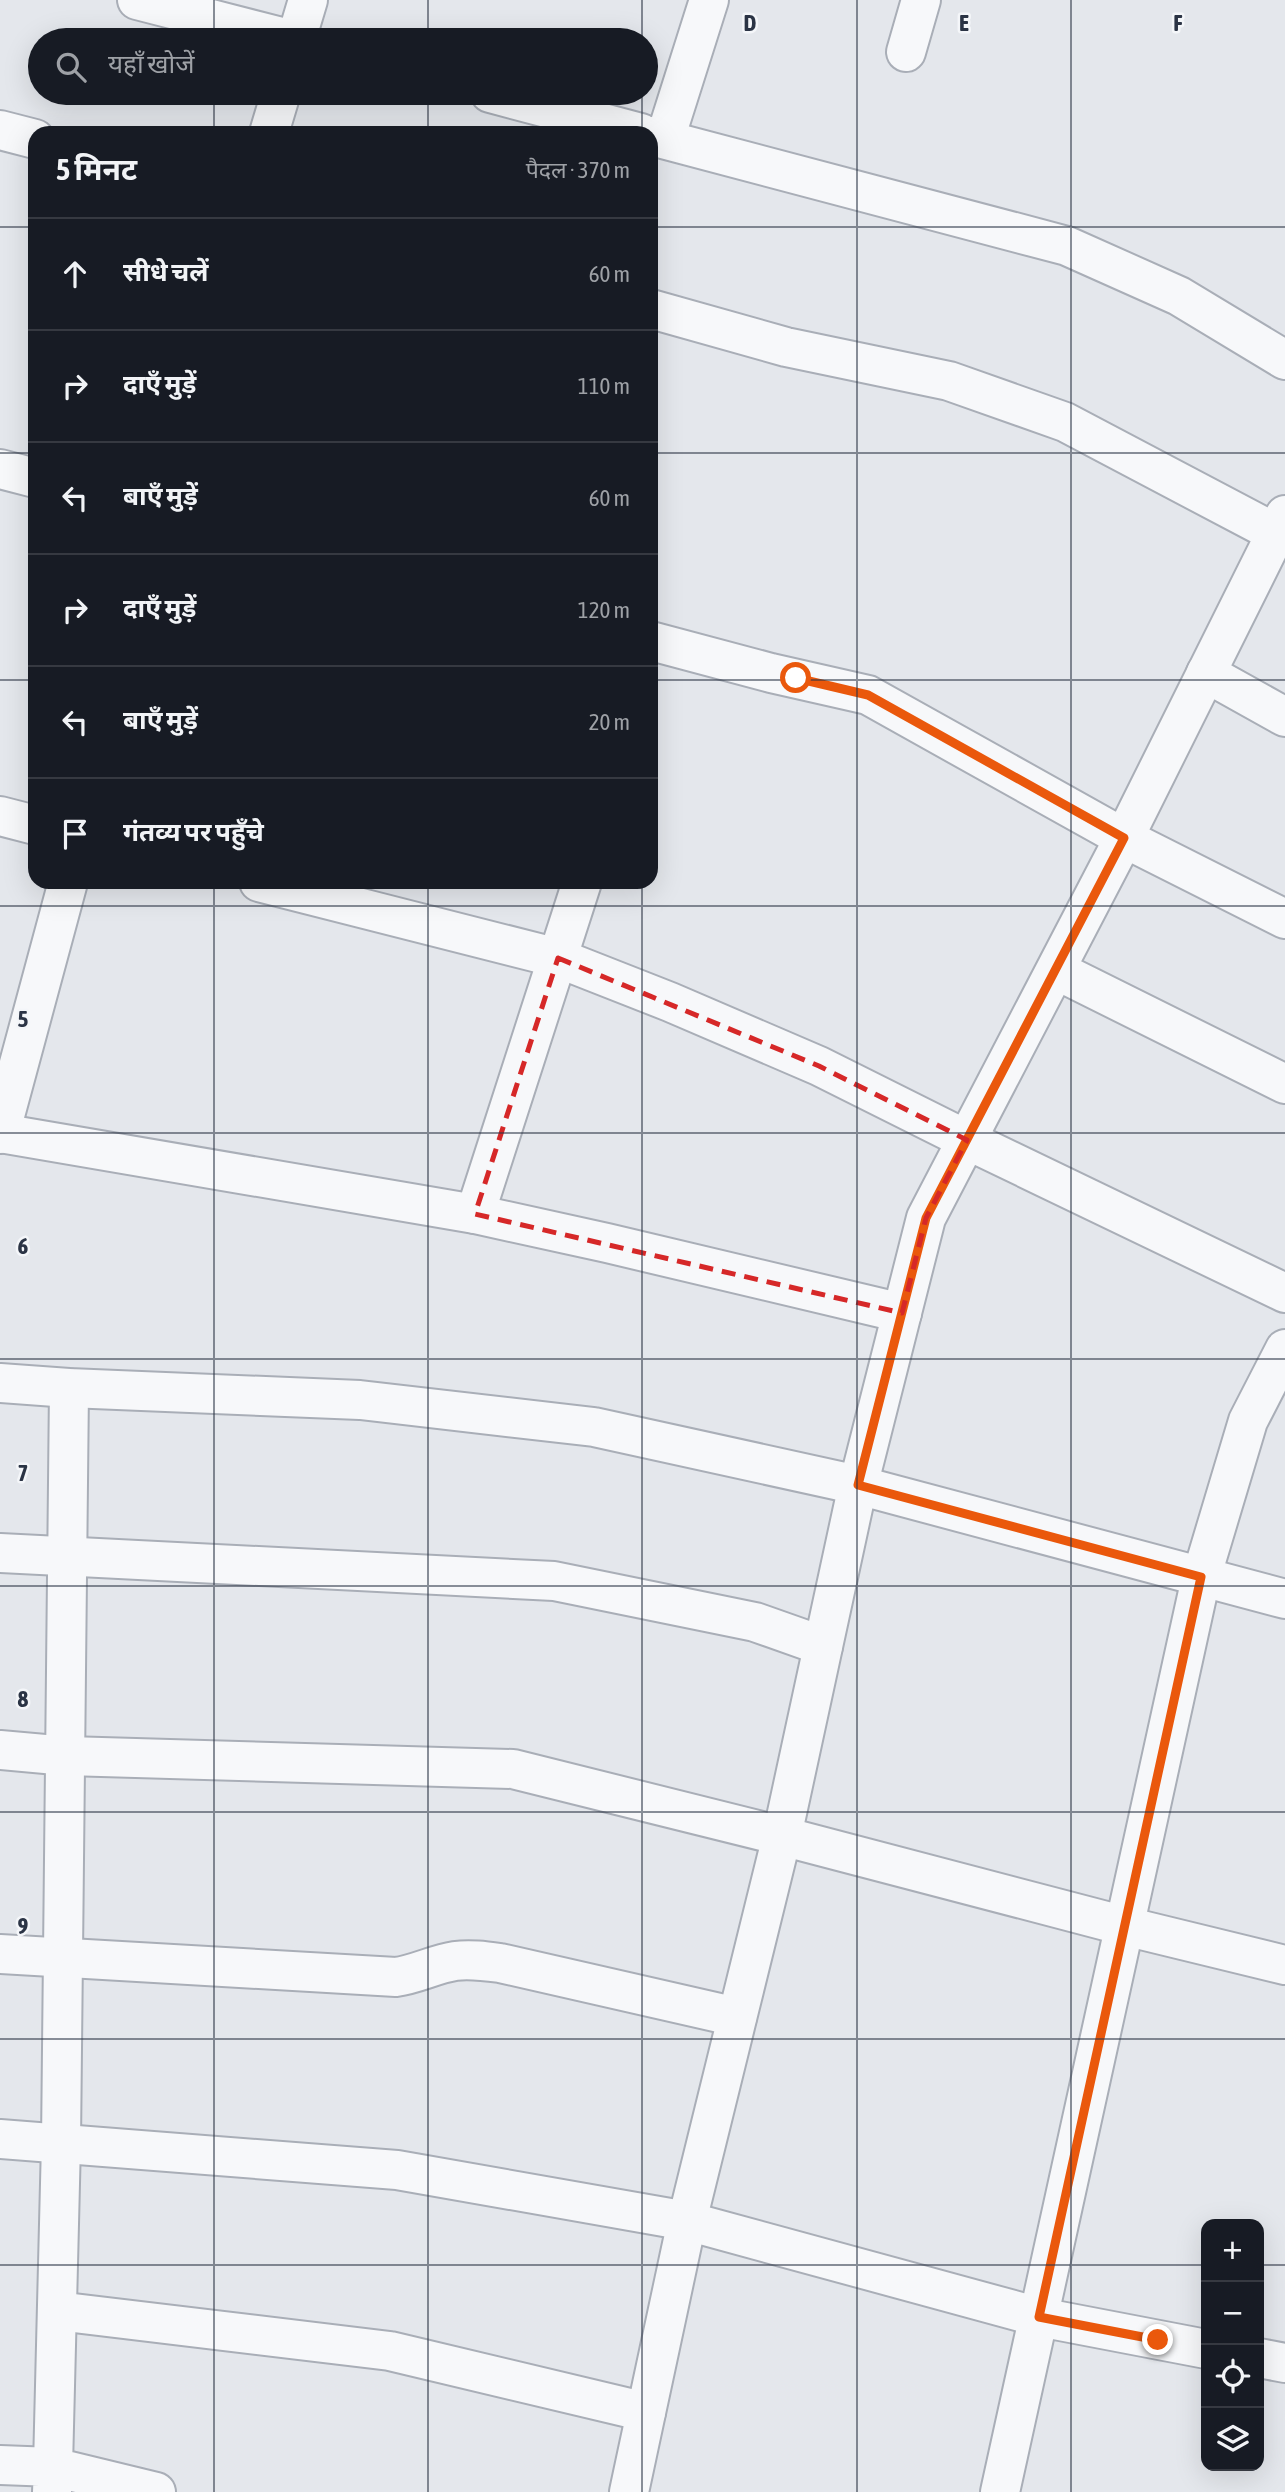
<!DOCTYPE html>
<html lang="hi">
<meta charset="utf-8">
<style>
:root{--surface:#171b24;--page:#20242c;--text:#f1f3f6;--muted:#9ea1a6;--line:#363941}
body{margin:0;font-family:"Asap Condensed","Noto Sans Devanagari",sans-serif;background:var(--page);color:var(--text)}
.controls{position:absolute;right:21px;bottom:21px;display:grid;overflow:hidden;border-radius:14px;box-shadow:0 7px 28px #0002}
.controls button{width:63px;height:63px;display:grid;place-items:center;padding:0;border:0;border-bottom:2px solid var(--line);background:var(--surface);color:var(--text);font:35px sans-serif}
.stop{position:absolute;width:21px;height:21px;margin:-16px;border:5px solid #ea580c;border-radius:50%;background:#fff}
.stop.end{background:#ea580c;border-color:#fff;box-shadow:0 2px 7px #0008}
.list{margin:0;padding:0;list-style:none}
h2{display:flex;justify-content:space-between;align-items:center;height:91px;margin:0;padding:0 28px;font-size:30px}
h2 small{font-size:23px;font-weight:400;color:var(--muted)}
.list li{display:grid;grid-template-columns:46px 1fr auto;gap:21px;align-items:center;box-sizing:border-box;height:112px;padding:0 28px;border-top:2px solid var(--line)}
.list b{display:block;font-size:26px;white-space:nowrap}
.list em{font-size:23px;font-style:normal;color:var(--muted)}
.icon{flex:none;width:38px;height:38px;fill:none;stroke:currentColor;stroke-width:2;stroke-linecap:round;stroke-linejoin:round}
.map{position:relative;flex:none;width:1285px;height:2492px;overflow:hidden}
.search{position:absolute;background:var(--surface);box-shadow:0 7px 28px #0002;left:28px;top:28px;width:630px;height:77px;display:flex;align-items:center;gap:18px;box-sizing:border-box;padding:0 24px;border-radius:38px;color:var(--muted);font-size:26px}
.panel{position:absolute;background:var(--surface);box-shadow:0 7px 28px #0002;left:28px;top:126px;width:630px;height:763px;border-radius:21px}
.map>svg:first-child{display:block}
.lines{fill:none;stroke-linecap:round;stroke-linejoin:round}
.street-casing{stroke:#a9aeb7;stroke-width:42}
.street{stroke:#f7f8fa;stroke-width:38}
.route{stroke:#ea580c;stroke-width:9}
.marked{fill:none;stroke:#d62828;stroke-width:5;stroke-dasharray:14 9;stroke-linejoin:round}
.grid{fill:none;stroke:#2b3445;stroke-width:2;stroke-opacity:0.55}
.grid-label{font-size:23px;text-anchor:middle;font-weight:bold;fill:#2b3445;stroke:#f4f6f9;stroke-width:5;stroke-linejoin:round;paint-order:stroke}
</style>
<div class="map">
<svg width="1285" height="2492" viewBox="0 0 1285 2492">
<rect width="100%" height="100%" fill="#e4e7ec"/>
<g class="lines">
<defs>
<g id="street">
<polyline points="137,0 293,40"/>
<polyline points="296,40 308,0"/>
<polyline points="906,52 921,0"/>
<polyline points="490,93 641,133"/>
<polyline points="0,130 35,139"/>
<polyline points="269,133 281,93"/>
<polyline points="651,136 1067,246 1179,296 1285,360"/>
<polyline points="665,139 709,0"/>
<polyline points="651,309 786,347 949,381 1065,422 1285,538"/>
<polyline points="0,469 35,478"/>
<polyline points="651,641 771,673 868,695 1124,838 1285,919"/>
<polyline points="1206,673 1285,717"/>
<polyline points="0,816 35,825"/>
<polyline points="259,882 558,958 670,1002 819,1066 967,1140 1285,1293"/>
<polyline points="1056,970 1285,1084"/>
<polyline points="0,1133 475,1214 607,1243 902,1313"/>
<polyline points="0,1134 68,882"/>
<polyline points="475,1214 582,882"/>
<polyline points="0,1383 69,1388 360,1400 594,1427 858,1485 1285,1599"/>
<polyline points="69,1388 61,2143 53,2467 156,2492"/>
<polyline points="0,1553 554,1581 755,1622 823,1646"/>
<polyline points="0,1750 67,1756 513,1769 782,1836 1125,1926 1285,1965"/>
<path d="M0,1954L396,1977C417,1974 435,1964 455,1961C470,1959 485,1961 500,1963L737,2017"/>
<polyline points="0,2139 397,2170 687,2221 1039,2317 1206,2349"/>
<polyline points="57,2311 390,2351 646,2412"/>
<polyline points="1259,2358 1285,2363"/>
<polyline points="0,2465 53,2467 52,2492"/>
<polyline points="629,2492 687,2221 782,1836 856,1494 926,1218 1124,838 1285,515"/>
<polyline points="1000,2492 1201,1578 1248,1421 1285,1349"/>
</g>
</defs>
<use href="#street" class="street-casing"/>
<use href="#street" class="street"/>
</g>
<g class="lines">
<polyline class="route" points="796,678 868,695 1124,838 926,1218 858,1485 1201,1577 1039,2317 1158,2340"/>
</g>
<path class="marked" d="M558,958L819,1066L967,1140L926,1218L902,1313L475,1214Z"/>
<path class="grid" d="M214,0V40M428,0V40M642,0V40M857,0V2492M1071,0V2492M214,93V133M428,93V133M642,93V133M0,227H35M651,227H1285M0,453H35M651,453H1285M0,680H35M651,680H1285M214,882V2492M428,882V2492M642,882V2492M0,906H1285M0,1133H1285M0,1359H1285M0,1586H1285M0,1812H1285M0,2039H1285M0,2265H1206M1259,2265H1285"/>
<g class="grid-label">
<text x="750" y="31">D</text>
<text x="964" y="31">E</text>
<text x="1178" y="31">F</text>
<text x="23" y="1027">5</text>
<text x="23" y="1254">6</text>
<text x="23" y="1481">7</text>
<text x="23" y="1707">8</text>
<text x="23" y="1934">9</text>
</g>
</svg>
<div class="controls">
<button>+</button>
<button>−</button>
<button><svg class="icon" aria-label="locate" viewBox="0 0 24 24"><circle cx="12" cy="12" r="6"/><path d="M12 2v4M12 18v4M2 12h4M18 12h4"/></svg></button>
<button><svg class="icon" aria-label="layers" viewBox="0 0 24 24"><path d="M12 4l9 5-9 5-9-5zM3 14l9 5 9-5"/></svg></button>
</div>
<div class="stop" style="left:796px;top:678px"></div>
<div class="stop end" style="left:1158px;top:2340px"></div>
<div class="search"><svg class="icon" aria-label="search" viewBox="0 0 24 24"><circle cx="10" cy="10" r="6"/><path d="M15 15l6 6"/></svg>यहाँ खोजें</div>
<section class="panel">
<h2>5 मिनट<small>पैदल · 370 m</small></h2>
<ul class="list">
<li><svg class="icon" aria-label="ahead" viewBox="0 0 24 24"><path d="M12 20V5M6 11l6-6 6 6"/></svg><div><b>सीधे चलें</b></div><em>60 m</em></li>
<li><svg class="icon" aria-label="right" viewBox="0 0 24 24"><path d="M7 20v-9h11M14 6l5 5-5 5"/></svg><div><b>दाएँ मुड़ें</b></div><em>110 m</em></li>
<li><svg class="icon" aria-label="left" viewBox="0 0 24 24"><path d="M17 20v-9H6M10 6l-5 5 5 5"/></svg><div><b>बाएँ मुड़ें</b></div><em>60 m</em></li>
<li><svg class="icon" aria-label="right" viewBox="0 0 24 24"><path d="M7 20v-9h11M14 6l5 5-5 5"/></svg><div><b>दाएँ मुड़ें</b></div><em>120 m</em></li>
<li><svg class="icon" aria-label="left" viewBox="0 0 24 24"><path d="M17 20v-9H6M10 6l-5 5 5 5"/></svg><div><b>बाएँ मुड़ें</b></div><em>20 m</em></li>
<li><svg class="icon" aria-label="arrive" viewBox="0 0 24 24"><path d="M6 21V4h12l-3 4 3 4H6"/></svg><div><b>गंतव्य पर पहुँचे</b></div></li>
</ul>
</section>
</div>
